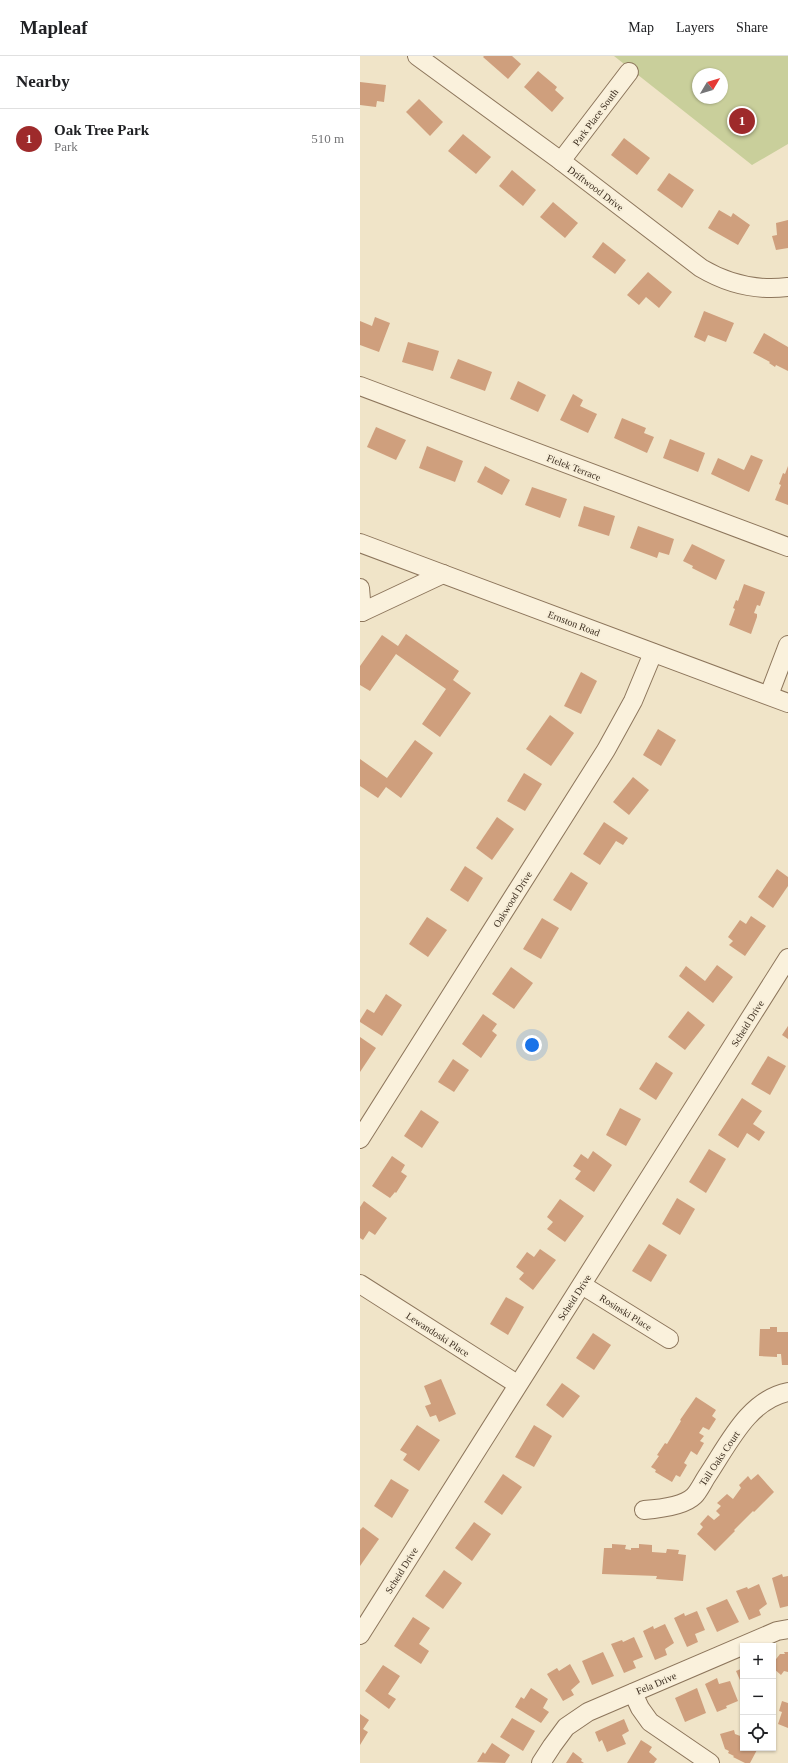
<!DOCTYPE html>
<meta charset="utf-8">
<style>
:root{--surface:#fff;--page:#f2f2f2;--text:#202124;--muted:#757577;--line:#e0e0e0;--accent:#9e2a2b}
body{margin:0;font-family:Georgia,serif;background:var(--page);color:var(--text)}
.controls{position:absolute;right:12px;bottom:12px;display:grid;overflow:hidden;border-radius:0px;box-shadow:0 1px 3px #0004}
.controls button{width:36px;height:36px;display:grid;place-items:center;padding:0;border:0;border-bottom:1px solid var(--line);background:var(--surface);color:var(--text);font:20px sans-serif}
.compass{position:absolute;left:332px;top:12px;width:36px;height:36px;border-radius:50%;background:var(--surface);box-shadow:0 1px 3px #0004;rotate:52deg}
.you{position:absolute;left:172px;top:989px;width:14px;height:14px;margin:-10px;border:3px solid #fff;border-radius:50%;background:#1a73e8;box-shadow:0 0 0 6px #1a73e833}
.badge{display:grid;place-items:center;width:26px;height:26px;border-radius:50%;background:var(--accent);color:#fff;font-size:13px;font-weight:700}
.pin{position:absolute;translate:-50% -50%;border:2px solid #fff;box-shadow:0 1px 4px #0006}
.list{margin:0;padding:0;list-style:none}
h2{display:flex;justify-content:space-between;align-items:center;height:52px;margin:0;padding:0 16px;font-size:17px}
h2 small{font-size:13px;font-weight:400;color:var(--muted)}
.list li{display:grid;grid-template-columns:26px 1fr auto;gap:12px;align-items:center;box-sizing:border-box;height:60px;padding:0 16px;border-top:1px solid var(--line)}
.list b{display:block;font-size:15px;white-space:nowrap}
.list p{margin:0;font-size:13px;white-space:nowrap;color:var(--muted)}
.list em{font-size:13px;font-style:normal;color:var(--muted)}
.icon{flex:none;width:22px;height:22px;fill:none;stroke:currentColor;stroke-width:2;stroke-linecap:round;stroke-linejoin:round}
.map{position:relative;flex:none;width:428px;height:1707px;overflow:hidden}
header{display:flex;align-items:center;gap:24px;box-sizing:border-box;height:56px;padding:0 20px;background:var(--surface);border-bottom:1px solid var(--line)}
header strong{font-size:19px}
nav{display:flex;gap:22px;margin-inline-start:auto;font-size:14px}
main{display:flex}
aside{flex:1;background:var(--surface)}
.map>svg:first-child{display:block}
.green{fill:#c9cf9b;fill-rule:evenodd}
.building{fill:#cf9f7d}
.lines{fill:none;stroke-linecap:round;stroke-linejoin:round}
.minor-casing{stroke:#8d765c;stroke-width:20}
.minor{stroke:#faf1dc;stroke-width:18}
.labels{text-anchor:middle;stroke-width:3.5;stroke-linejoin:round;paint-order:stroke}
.street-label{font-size:10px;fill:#3d2e20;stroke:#f7eed8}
</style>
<header>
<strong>Mapleaf</strong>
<nav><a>Map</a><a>Layers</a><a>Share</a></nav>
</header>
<main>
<aside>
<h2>Nearby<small></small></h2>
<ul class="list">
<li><span class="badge">1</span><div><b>Oak Tree Park</b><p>Park</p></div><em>510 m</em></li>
</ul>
</aside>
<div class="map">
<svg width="428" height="1707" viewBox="0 0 428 1707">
<rect width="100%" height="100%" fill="#f0e4c8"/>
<path class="green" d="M254,0H428V88L392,109ZM338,18H362V42H338Z"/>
<g class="building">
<polygon points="124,0 152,0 161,8 148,23 123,1"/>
<polygon points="178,15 197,31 195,34 204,42 192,56 164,31"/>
<polygon points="0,26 26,29 24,46 17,45 16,51 0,49"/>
<polygon points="59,43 83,66 70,80 46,56"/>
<polygon points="103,78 131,101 116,118 88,95"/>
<polygon points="264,82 290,102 277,119 251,99"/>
<polygon points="152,114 176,134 163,150 139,130"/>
<polygon points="309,117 334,134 322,152 297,134"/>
<polygon points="193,146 218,167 205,182 180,161"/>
<polygon points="359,154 371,161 373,157 390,169 378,189 348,172"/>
<polygon points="428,164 428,192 416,194 412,180 417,179 416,167"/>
<polygon points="243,186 266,204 255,218 232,201"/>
<polygon points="288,216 312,236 299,252 286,241 279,249 267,239"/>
<polygon points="344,255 374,267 366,286 348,279 345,286 334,281"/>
<polygon points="15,261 30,267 19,296 0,289 0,265 12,270"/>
<polygon points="404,277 428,291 428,315 416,309 415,311 409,307 410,306 393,297"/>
<polygon points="48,286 79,295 73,315 42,306"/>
<polygon points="98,303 132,316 125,335 90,322"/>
<polygon points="158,325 186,339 178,356 150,343"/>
<polygon points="213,338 223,344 220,350 237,358 228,377 200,364"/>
<polygon points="262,362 286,372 284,377 294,381 287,397 254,382"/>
<polygon points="16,371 46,384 36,404 7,391"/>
<polygon points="310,383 345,397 338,416 303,402"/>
<polygon points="67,390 103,405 95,426 59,412"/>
<polygon points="391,399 403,404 389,436 351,418 358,402 384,414"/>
<polygon points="125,410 150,424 142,439 117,426"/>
<polygon points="428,410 428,449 415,444 421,429 419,428 423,417 425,418"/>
<polygon points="172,431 207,443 200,462 165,449"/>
<polygon points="224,450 255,460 249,480 218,470"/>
<polygon points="278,470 314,483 309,499 299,496 297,502 270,492"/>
<polygon points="332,488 365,504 356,524 332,512 333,510 323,505"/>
<polygon points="384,528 405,536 400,550 397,549 394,557 397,558 397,561 391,578 369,569 375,553 373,552 376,544 378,545"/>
<polygon points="46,578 99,615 93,624 111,637 80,681 62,668 86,633 36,598 10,635 0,629 0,610 22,579 38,590"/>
<polygon points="221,616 237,625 221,658 204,650"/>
<polygon points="190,659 214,677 191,710 166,693"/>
<polygon points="298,673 316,684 301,710 283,699"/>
<polygon points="55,684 73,697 41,742 26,731 18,742 0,730 0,703 27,722"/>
<polygon points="164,717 182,728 165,755 147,745"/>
<polygon points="273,721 289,734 269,759 253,746"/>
<polygon points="137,761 154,773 132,804 116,792"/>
<polygon points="244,766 268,782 263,789 256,785 240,809 223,798"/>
<polygon points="105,810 123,822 108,846 90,834"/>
<polygon points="417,813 428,821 428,830 413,852 398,841"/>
<polygon points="211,816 228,827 211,855 193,844"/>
<polygon points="391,860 406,870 385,900 369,889 373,885 368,881 380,864 386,868"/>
<polygon points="67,861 87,874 68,901 49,888"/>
<polygon points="182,862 199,872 181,903 163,893"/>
<polygon points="357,909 373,921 353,947 319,920 326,910 345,925"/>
<polygon points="151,911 173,927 154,953 132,938"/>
<polygon points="26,938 42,949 22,980 0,966 0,964 7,953 14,957"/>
<polygon points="328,955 345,969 325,994 308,981"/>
<polygon points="123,958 137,968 132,975 137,979 121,1002 102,988"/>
<polygon points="428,970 428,983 422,979"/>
<polygon points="0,981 16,992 0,1016"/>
<polygon points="408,1000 426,1010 410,1039 391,1028"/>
<polygon points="93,1003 109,1014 94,1036 78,1026"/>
<polygon points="296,1006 313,1017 296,1044 279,1033"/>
<polygon points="382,1042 402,1055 393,1068 405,1076 399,1085 387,1077 378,1092 358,1079"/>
<polygon points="260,1052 281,1063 266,1090 246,1079"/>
<polygon points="61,1054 79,1066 62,1092 44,1080"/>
<polygon points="349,1093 366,1103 346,1137 329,1126"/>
<polygon points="233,1095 252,1109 234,1136 215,1123 221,1115 213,1110 221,1098 228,1103"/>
<polygon points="32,1100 45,1109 41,1116 47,1120 36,1137 35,1136 30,1142 12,1130"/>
<polygon points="317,1142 335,1153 320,1179 302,1168"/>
<polygon points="200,1143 224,1160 205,1186 187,1173 193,1166 187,1161"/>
<polygon points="4,1145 27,1162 15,1179 9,1175 3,1184 0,1182 0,1151"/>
<polygon points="289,1188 307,1199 291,1226 272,1215"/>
<polygon points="180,1193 196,1204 173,1234 159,1223 164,1217 156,1211 167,1196 174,1201"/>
<polygon points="146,1241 164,1251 148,1279 130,1268"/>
<polygon points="410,1271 417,1271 417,1276 428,1276 428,1309 422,1309 421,1298 417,1298 417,1301 399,1300 400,1273 410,1273"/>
<polygon points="233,1277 251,1289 234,1314 216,1302"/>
<polygon points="81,1323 96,1358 79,1366 76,1359 70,1361 65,1350 71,1348 64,1330"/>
<polygon points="202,1327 220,1340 203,1362 186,1349"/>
<polygon points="336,1341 356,1354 352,1360 356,1363 349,1374 343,1371 339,1377 344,1380 340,1385 344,1387 337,1399 331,1395 324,1407 327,1409 320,1421 316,1419 312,1426 295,1416 296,1414 291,1411 299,1400 297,1399 305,1387 307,1388 321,1365 320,1364"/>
<polygon points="57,1369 80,1384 59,1415 43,1404 47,1398 40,1394"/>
<polygon points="174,1369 192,1380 174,1411 155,1401"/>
<polygon points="143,1418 162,1431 142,1459 124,1446"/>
<polygon points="398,1418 414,1436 394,1456 393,1455 374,1474 375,1475 355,1495 337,1478 343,1471 340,1468 348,1459 354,1464 360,1459 356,1455 361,1450 357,1447 367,1438 373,1443 381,1432 379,1429 388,1420 391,1424"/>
<polygon points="31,1423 49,1434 32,1462 14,1450"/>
<polygon points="114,1466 131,1478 112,1505 95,1492"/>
<polygon points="3,1471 19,1483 0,1510 0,1474"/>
<polygon points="252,1488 266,1489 265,1493 271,1494 271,1492 279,1492 279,1488 292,1489 292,1496 306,1497 307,1493 319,1494 318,1498 326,1499 323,1525 296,1523 297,1520 242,1518 244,1492 252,1492"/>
<polygon points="84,1514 102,1527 83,1553 65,1540"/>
<polygon points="422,1518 423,1521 428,1520 428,1550 420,1552 412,1522"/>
<polygon points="399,1528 407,1548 399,1554 401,1559 389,1564 376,1535 387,1531 388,1533"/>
<polygon points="367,1543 379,1566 357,1576 346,1552"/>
<polygon points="337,1555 345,1574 335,1578 338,1586 327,1591 314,1562 324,1557 325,1560"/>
<polygon points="53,1561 70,1572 59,1588 69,1595 61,1608 34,1590"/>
<polygon points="305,1568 314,1587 305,1593 307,1599 295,1604 283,1575 293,1570 294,1573"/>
<polygon points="274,1581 283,1601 273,1605 276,1612 264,1617 251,1588 262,1584 263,1586"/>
<polygon points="243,1596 254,1620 232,1629 222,1605"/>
<polygon points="424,1596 428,1596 428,1616 424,1615 421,1619 413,1612 413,1607 420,1598 425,1598"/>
<polygon points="210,1608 220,1626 211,1634 214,1639 203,1645 187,1618 197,1612 199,1615"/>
<polygon points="23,1609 40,1620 28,1638 36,1643 29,1653 5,1635"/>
<polygon points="383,1612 383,1631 376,1615"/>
<polygon points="357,1622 359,1628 370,1625 378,1645 366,1650 367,1652 357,1656 345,1628"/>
<polygon points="171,1632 188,1643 183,1652 189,1656 181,1667 155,1651 161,1641 164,1643"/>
<polygon points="337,1632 346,1657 325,1666 315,1642"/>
<polygon points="422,1645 428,1647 428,1672 418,1668 422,1656 419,1655"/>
<polygon points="0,1658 9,1664 3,1673 8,1676 0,1689"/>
<polygon points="152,1662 175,1675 163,1695 140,1681"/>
<polygon points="264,1663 269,1675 262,1679 266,1688 247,1696 242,1684 239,1686 235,1676"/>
<polygon points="374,1674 375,1678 383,1681 383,1692 398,1692 390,1707 385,1707 373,1701 374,1700 368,1697 369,1695 365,1693 360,1678"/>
<polygon points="281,1684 292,1691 289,1696 297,1703 294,1707 267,1707"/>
<polygon points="132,1687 150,1699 145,1707 117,1706 123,1696 125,1698"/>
<polygon points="213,1696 222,1703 221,1705 224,1707 206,1707"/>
</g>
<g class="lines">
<defs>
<g id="minor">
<path d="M57,0L201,105L341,212C368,228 397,235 428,231"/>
<polyline points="201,105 269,16"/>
<polyline points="0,330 428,491"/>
<polyline points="0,487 428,647"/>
<polyline points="0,532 2,556"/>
<polyline points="2,556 83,518"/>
<polyline points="409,639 428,589"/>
<polyline points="0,1083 246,694 273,645 293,597"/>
<polyline points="0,1228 157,1328"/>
<polyline points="222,1229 309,1283"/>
<path d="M284,1454C297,1453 324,1450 334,1440C339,1435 343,1426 347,1420C368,1389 388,1344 428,1336"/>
<path d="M0,1579C142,1352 286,1128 428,902"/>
<polyline points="273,1637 280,1652 290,1666 350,1707"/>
<polyline points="181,1707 192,1690 206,1671 228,1656 417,1575 428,1573"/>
</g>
</defs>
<use href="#minor" class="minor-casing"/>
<use href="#minor" class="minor"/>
</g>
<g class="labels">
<g class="street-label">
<text transform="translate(235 61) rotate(-53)" y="4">Park Place South</text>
<text transform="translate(236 132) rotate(37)" y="4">Driftwood Drive</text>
<text transform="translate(214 411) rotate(21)" y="4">Fielek Terrace</text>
<text transform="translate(214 567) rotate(21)" y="4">Ernston Road</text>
<text transform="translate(152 843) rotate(-58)" y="4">Oakwood Drive</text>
<text transform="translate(387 967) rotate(-58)" y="4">Scheid Drive</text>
<text transform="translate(214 1241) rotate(-57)" y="4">Scheid Drive</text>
<text transform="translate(266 1256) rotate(32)" y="4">Rosinski Place</text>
<text transform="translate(78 1278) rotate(33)" y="4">Lewandoski Place</text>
<text transform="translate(359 1402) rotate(-56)" y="4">Tall Oaks Court</text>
<text transform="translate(41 1514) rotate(-58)" y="4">Scheid Drive</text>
<text transform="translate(296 1627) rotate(-23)" y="4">Fela Drive</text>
</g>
</g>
</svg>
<div class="controls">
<button>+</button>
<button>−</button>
<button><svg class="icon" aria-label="locate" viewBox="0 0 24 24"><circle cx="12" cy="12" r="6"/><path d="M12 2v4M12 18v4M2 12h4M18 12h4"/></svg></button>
</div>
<svg class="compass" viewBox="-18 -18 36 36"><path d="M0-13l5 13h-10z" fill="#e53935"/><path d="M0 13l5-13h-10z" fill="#757577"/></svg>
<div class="you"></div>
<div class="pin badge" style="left:382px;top:65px">1</div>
</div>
</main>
